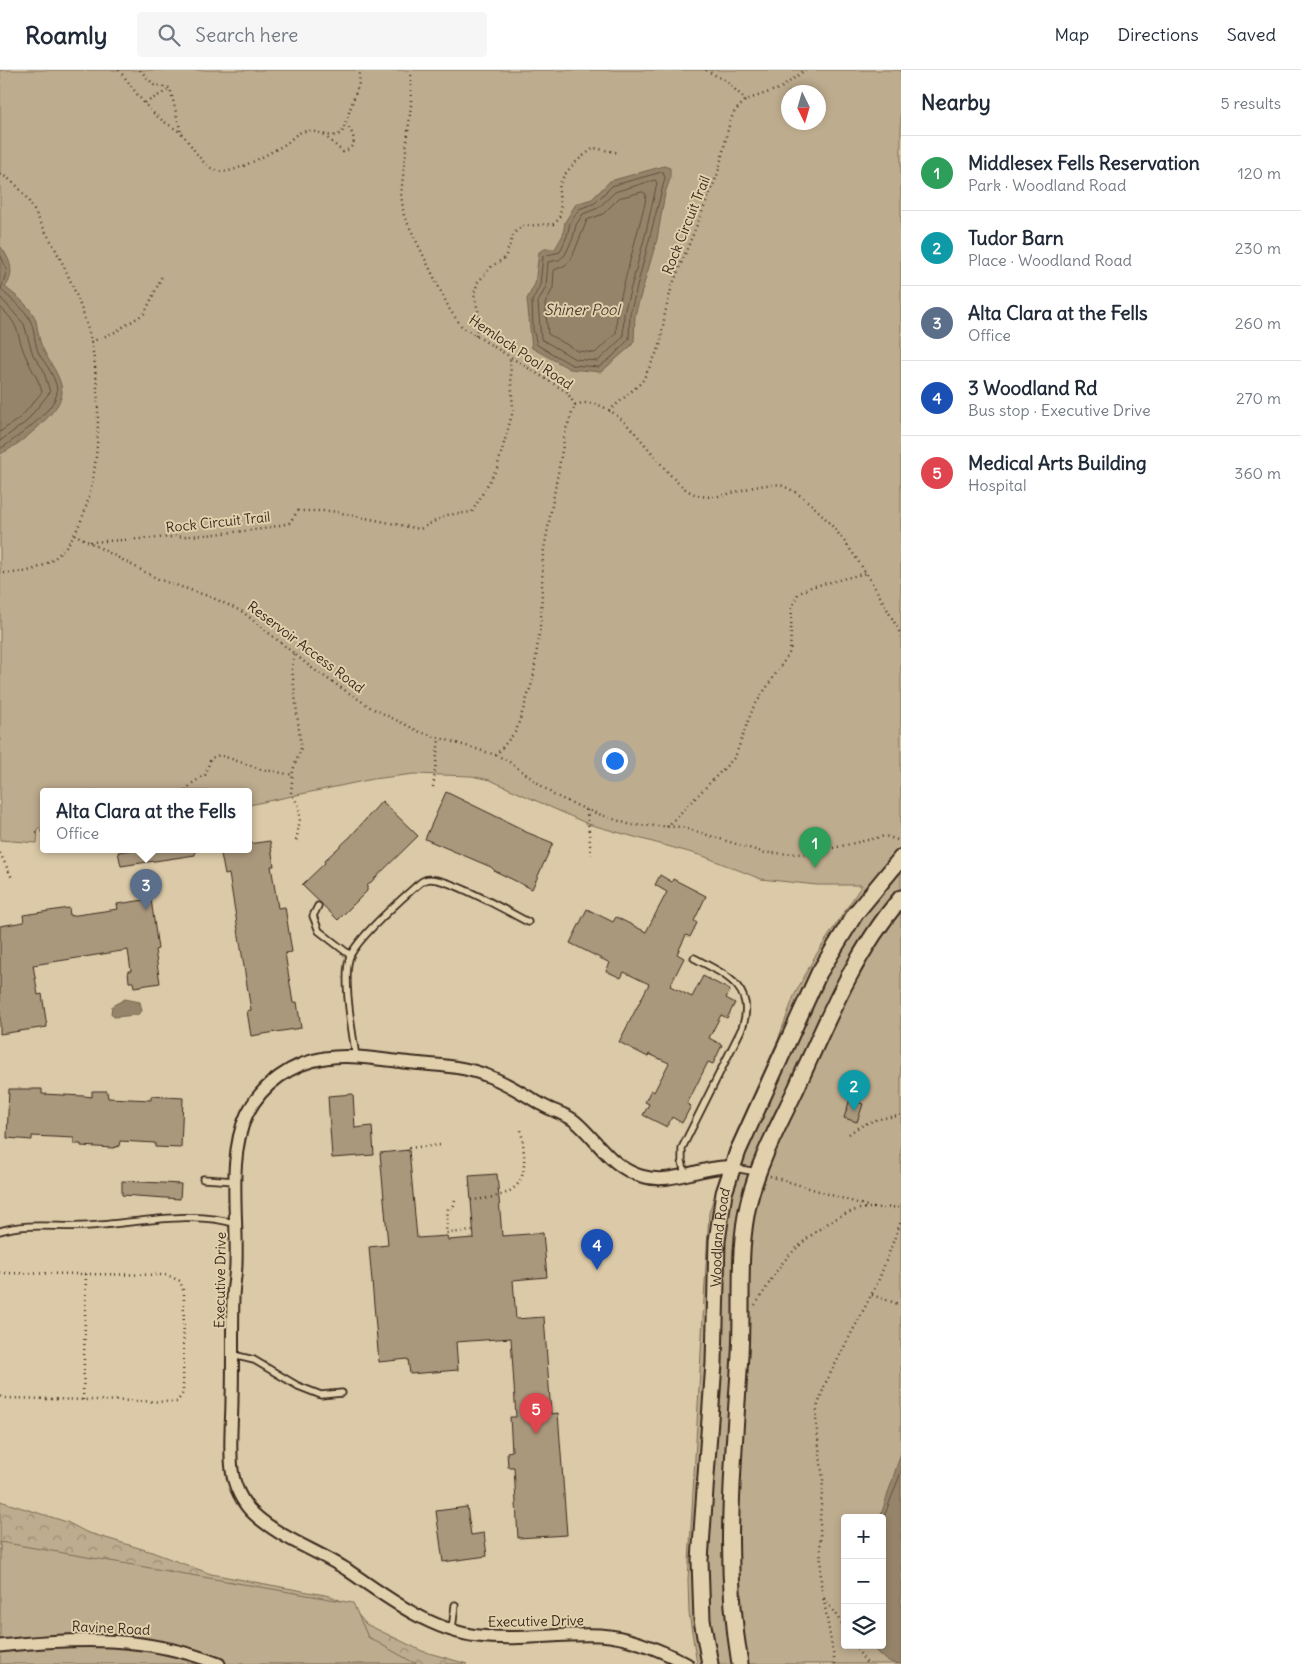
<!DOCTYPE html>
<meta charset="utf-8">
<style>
:root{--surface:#fff;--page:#f6f6f7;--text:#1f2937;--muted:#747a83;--line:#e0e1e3;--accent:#3b2a1e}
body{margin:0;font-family:Delius,sans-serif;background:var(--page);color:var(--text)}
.controls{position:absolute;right:15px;bottom:15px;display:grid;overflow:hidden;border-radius:5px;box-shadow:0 2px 8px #0003}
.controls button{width:45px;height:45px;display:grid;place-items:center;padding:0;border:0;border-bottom:1px solid var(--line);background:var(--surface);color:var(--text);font:25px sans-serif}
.compass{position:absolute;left:781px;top:15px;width:45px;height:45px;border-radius:50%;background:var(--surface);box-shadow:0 2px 8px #0003;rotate:175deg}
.you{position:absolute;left:614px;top:690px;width:18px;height:18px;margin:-12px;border:4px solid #fff;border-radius:50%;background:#1a73e8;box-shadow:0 0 0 8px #1a73e833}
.badge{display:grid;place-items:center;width:32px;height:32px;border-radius:50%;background:var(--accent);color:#fff;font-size:16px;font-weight:700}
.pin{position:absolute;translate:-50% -41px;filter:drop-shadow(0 1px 2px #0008)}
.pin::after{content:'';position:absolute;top:26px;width:18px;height:15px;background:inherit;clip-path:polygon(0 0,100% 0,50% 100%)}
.popup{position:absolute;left:40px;top:718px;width:212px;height:65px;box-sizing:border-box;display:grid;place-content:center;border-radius:5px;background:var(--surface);filter:drop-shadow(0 1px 4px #0005);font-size:16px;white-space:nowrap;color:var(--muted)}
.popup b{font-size:19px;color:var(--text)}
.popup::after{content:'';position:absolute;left:50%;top:100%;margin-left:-10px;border:10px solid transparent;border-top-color:var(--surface)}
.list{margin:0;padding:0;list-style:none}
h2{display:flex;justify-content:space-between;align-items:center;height:65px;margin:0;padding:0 20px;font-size:21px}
h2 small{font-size:16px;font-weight:400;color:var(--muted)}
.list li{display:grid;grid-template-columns:32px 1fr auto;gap:15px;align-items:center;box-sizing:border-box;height:75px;padding:0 20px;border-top:1px solid var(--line)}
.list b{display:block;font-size:19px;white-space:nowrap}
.list p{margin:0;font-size:16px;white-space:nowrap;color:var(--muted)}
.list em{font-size:16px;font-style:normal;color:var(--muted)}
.icon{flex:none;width:28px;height:28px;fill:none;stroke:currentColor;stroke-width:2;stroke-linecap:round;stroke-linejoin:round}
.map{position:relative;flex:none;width:901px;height:1594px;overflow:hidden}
header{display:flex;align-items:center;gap:30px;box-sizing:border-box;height:70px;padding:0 25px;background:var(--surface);border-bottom:1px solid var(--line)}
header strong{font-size:24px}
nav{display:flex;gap:28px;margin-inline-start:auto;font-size:18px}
.search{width:350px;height:45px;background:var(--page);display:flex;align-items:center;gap:12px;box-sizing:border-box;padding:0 18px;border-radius:5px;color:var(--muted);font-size:19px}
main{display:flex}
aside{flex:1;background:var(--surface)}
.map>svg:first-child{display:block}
.forest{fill:url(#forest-crowns);stroke:#7c6b56}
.park{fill:#beac8e;stroke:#7c6b56;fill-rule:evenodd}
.water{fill:#96846b;stroke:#72604c}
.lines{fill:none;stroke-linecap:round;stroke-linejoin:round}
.shore{stroke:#5f4e3d;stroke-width:1}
.building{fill:#aa987d;stroke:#3b2a1e}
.service-casing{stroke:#3b2a1e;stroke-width:9}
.minor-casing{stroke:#3b2a1e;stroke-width:15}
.secondary-casing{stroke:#3b2a1e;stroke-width:19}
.path{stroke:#3b2a1e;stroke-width:2.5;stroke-dasharray:1 4;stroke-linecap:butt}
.service{stroke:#e2d0ad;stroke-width:5.5}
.minor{stroke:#e2d0ad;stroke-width:11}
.secondary{stroke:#e2d0ad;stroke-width:15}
.labels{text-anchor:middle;stroke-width:4;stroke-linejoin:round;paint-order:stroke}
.street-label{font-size:14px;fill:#3b2a1e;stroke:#e2d0ad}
.water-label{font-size:15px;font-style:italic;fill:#4d3c2d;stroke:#e2d0ad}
</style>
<header>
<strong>Roamly</strong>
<div class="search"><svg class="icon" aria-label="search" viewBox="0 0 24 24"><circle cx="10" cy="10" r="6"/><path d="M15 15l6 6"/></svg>Search here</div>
<nav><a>Map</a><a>Directions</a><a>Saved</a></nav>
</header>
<main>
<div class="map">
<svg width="901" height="1594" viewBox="0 0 901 1594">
<defs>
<pattern id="forest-crowns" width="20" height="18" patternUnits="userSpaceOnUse" patternTransform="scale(1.25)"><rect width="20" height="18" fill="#beac8e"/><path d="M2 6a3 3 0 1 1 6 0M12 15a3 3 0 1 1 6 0" fill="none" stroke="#9c8c73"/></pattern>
</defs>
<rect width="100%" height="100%" fill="#dbc9a7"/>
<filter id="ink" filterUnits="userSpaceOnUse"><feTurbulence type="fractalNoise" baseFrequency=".02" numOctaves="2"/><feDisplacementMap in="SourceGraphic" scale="10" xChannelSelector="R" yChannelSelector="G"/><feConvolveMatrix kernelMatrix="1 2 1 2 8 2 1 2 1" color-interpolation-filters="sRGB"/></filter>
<g filter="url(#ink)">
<polygon class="forest" points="0,1431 67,1452 86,1462 149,1481 211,1504 330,1526 349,1534 366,1554 422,1581 467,1594 253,1594 0,1545"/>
<g class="park">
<path d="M0,0H901V1594H697L689,1543L688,1510L709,1143L729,1079L778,970L794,926L814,888L862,815H817L761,809L703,786L588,754L490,710L471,706L414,704L373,709L249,735L248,721H44L43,758H38L37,773L0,770ZM788,22H818V52H788ZM845,1448H882V1575H845Z"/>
<polygon points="0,1472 353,1533 368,1567 416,1594 0,1594"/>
</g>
<g class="water">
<polygon points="664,96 670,98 670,109 665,123 657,169 635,245 634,271 631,276 601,302 570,299 532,278 527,229 535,214 539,182 545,179 555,179 563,165 565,152 576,134 592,129 610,111"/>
<path d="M0,176C10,188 16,204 5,217C16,226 32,237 36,251C38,261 39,272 44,281C50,294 62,307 62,323C61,342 17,377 0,384Z"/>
<polygon points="125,929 140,932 142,941 137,945 114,947 111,943 112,936"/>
<path d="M901,1383V1594C888,1594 878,1584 870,1575H882V1448H880Z"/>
</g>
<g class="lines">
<g class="shore">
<polygon points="663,102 665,108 630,244 629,269 612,287 599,297 572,295 537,275 533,259 532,231 540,215 543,186 560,182 567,166 570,153 579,139 595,133 612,116"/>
<polygon points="651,111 655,110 657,113 645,166 624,243 623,267 598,291 575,289 541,269 538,232 546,217 548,192 559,190 565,185 573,168 576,155 583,144 598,138 615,122"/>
<polygon points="643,122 646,124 645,133 617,241 616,263 595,283 578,281 548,264 545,234 553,218 554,200 564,196 571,190 587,150 603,144 619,128"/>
<path d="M0,184L7,200L1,219C10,230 24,237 30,250C35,260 34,273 39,284C46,295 57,308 57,322C56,340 14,370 0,379"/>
<polyline points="0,227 24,254 33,285 43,299 50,322 26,352 0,371"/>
<path d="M0,237C23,258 15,265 27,289C32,301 39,309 42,322L21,347L0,362"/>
<polyline points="882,1452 901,1402"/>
</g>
</g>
<g class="building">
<polygon points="446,722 522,759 521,760 553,773 532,819 495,801 491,797 425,769"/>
<polygon points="382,731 418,766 367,816 367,821 338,850 302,815 325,793 324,791 350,767"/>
<polygon points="270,771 274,796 271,796 278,838 285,837 292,882 285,883 293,933 297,932 301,958 251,966 247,941 251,940 229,804 225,805 220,779 248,779 248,774"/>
<polygon points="141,779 195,779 195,785 121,796 118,782"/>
<polygon points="660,805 672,812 673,809 706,826 694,851 697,853 690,867 686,865 677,884 684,888 670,916 692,927 703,906 730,920 726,928 735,933 727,948 721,945 709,968 722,975 713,994 708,992 687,1034 691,1036 682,1053 672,1047 667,1057 643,1045 649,1034 645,1032 651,1020 654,1022 669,993 649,984 648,987 619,972 649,914 624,902 621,908 606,901 610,893 570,873 587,839 613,852 616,847 646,862 667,822 655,815"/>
<polygon points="151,829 158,879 155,880 160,913 134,917 133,912 129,912 128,901 131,901 128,880 33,895 38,925 42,924 47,957 0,964 0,856 24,852 23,845 69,838 70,846 118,839 117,834"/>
<polygon points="9,1019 42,1019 42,1024 84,1026 92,1027 92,1021 107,1021 108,1028 151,1030 151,1026 183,1028 181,1078 155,1077 155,1073 120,1071 119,1076 113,1078 81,1076 81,1074 74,1074 74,1068 32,1066 32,1070 7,1068"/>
<polygon points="353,1024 355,1058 372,1056 374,1085 332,1088 328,1026"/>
<polygon points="850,1029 863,1034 857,1052 844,1048"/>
<polygon points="409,1080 417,1168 447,1166 448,1170 474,1168 469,1106 497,1104 502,1166 543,1163 547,1207 513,1210 516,1249 544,1247 551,1344 558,1343 567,1465 518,1468 514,1397 508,1397 507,1382 512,1381 510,1347 516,1347 511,1268 456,1272 458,1300 410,1304 408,1289 379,1292 369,1177 388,1175 380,1083"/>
<polygon points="122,1111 181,1114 180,1129 122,1125"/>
<polygon points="467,1437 471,1465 484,1463 487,1486 443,1492 436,1441"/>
</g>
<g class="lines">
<defs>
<g id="service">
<polyline points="318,836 313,846 319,861 350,885"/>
<path d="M356,987C353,966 341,902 351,884C363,863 397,833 415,817C418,815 421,811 425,810C442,803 510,843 528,852"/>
<polyline points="734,1098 757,1102"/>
<path d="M685,1105L682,1091V1078L742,958C757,917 724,904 694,888"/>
<polyline points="203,1109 236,1111"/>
<path d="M0,1161C27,1152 60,1158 88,1156C133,1154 193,1139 236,1154"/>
<polyline points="233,1285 254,1290 298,1316 321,1325 342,1323"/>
<polyline points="452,1559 455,1535"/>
</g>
<g id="minor">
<path d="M0,1576C77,1568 145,1565 219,1594"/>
<path d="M687,1594C661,1580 630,1567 600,1565C559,1563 519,1571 478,1566C429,1560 385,1526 346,1499C316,1480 280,1468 254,1444C242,1433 234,1416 232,1400C229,1377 232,1352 232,1328C233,1295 232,1262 233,1228C233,1217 236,1205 236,1193C238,1148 227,1086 247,1044C262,1014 292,993 325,988C351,984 378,989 403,992C431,995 462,995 488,1006C508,1013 526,1026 544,1036C555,1042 567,1044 576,1052C598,1071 612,1098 641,1106C673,1116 700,1095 732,1097"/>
</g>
<g id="secondary">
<path id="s1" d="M710,1594L702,1550L700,1490L714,1293L717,1171L724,1123L738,1081L819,903L855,844L901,788"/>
<path d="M740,1594C722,1486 734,1392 740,1284C743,1233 737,1180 749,1131C759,1091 779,1055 796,1019C826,953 854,883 901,828"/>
</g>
</defs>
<use href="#service" class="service-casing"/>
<use href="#minor" class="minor-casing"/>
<use href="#secondary" class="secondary-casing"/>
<g class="path">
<path d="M119,0C132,16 142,34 158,47C165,53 173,57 180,62C194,75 204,106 228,101C244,98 272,82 287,73C291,70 296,63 302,62C317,57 326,71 342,63L359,13L360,0"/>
<polyline points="140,0 154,15 170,18 181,63"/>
<polyline points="411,0 411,35 401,124 404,146 450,240 462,257 567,322 575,335"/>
<polyline points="706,0 726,11 746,30"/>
<polyline points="145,33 170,19"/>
<path d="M324,65L343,82C359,76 354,65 347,54"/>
<path d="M0,104C22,114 33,138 44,159C63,191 79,227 89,263C104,321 108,473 37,498C25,503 13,503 0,503"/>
<path d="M476,266L479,245L474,224L478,212L492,196L505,188L514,163L522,156L553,154L558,150C564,139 558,131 559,120C560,103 581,87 594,78L620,83"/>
<polyline points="91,272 115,262 145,243 162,206"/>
<path d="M575,335C619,319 657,401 687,420C711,436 736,419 760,416C767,415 776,413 783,416C831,435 878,521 901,565"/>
<polyline points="609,341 642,312 660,276 665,243 672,216 718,103 730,51 735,41 746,30 781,18 805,0"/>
<polyline points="74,464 158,509 211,527 243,542 313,599 370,637 420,662 496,685 516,661 533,610 541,549 543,485 566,359 575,335"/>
<polyline points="90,472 205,465 263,459 289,453 298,441 331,441 420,459 447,445 472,442 497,398 513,341 510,288"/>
<polyline points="294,584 292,599 301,678 293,700 291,723 299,736 300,749 296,772"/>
<polyline points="496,685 508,691 554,725 587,740 631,755 682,757 765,783 807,784 885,766 901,771"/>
<polyline points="433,717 439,669"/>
<polyline points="186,721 191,714 205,705 211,688 220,685 260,699 293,705"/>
<polyline points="587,740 591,785"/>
<polyline points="667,757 735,687 753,638 790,582 792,537 798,524 811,517 866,503"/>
<polyline points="36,763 44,760"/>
<polyline points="0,783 12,808"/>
<path d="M849,1064C864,1052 881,1047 901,1046"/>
<polyline points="407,1081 407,1078 441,1075"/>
<polyline points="770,1106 867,1136"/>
<polyline points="455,1130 453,1139 448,1138 446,1163 474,1161"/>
<path d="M471,1130C525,1126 529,1109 521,1060"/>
<polyline points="873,1138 901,1137"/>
<polyline points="0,1203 167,1205 180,1211 184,1223 183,1323 177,1332 6,1328 0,1326"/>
<polyline points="872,1225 901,1235"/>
<path d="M755,1235C764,1223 771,1209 780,1196C798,1173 842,1136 872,1138"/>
<polyline points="83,1330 86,1204"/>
<polyline points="824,1528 845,1558"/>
<polyline points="854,1575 867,1594"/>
<polyline points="835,1594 821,1514 820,1449 823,1410 816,1352 817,1338 825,1314 878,1212 901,1151"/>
</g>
<use href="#service" class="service"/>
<use href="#minor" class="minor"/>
<use href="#secondary" class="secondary"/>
</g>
</g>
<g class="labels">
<g class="street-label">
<text transform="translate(686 155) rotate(-68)" y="5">Rock Circuit Trail</text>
<text transform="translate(521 282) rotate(34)" y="5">Hemlock Pool Road</text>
<text transform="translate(218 452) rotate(-6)" y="5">Rock Circuit Trail</text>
<text transform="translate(306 577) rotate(37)" y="5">Reservoir Access Road</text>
<text dy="5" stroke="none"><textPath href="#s1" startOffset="428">Woodland Road</textPath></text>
<text transform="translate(220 1210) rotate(-89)" y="5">Executive Drive</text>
<text transform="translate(536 1551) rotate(-1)" y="5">Executive Drive</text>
<text transform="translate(111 1558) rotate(3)" y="5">Ravine Road</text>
</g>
<g class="water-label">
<text x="582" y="245">Shiner Pool</text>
</g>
</g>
</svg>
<div class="controls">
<button>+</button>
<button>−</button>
<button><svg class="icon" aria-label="layers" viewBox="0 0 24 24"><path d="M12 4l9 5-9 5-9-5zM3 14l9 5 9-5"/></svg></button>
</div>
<svg class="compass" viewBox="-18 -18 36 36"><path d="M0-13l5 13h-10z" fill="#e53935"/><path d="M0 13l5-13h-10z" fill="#747a83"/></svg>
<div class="you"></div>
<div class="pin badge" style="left:815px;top:798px;background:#2e9e5b">1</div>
<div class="pin badge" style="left:854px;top:1041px;background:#0f9aa8">2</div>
<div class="pin badge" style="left:146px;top:840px;background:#5c6f8a">3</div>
<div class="popup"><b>Alta Clara at the Fells</b>Office</div>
<div class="pin badge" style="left:597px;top:1200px;background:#1a4fb4">4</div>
<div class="pin badge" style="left:536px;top:1364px;background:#e0444e">5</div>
</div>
<aside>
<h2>Nearby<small>5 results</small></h2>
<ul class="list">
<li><span class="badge" style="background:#2e9e5b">1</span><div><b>Middlesex Fells Reservation</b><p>Park · Woodland Road</p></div><em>120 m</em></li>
<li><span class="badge" style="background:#0f9aa8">2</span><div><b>Tudor Barn</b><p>Place · Woodland Road</p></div><em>230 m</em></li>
<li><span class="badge" style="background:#5c6f8a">3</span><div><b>Alta Clara at the Fells</b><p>Office</p></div><em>260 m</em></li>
<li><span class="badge" style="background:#1a4fb4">4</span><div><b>3 Woodland Rd</b><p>Bus stop · Executive Drive</p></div><em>270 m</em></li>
<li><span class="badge" style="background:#e0444e">5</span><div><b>Medical Arts Building</b><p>Hospital</p></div><em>360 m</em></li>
</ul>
</aside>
</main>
